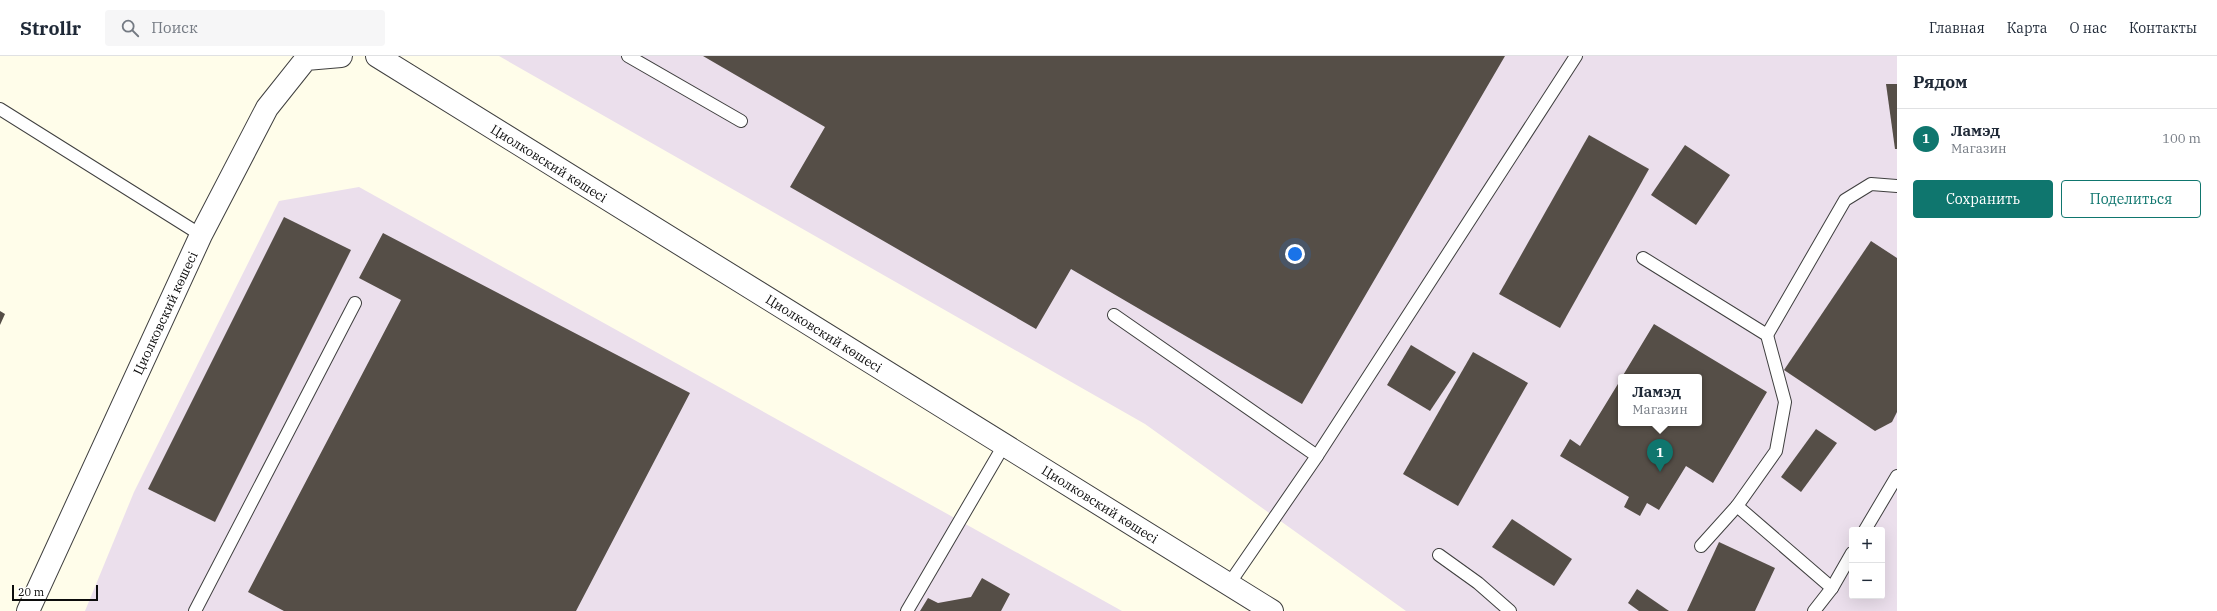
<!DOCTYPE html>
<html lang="ru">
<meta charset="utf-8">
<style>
:root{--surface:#fff;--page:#f6f6f7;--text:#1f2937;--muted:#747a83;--line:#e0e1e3;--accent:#0f766e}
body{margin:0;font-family:"IBM Plex Serif",serif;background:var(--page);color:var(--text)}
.controls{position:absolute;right:12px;bottom:12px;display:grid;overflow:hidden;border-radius:4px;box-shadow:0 4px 16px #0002}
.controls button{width:36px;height:36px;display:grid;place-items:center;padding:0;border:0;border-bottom:1px solid var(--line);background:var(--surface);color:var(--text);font:20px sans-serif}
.scale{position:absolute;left:12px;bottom:10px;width:86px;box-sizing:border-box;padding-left:4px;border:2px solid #0c0c0c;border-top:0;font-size:11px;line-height:14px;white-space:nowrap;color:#0c0c0c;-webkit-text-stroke:3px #fff;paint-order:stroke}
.you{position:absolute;left:1295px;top:198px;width:14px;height:14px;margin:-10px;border:3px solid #fff;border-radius:50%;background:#1a73e8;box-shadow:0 0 0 6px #1a73e833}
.badge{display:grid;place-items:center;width:26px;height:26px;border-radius:50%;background:var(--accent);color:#fff;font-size:13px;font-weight:700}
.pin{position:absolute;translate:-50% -33px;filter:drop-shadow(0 1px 2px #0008)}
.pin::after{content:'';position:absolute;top:21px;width:14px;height:12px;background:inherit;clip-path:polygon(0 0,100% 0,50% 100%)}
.popup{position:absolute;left:1618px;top:318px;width:84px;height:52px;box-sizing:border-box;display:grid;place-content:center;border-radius:4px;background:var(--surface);filter:drop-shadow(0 1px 3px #0005);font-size:13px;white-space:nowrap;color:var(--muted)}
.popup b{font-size:15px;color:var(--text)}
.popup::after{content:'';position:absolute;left:50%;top:100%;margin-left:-8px;border:8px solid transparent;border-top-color:var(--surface)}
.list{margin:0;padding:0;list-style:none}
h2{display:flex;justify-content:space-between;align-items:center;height:52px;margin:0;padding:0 16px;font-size:17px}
h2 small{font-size:13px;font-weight:400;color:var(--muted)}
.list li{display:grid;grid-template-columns:26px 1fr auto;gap:12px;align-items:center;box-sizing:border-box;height:60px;padding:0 16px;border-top:1px solid var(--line)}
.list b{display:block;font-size:15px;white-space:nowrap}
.list p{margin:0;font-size:13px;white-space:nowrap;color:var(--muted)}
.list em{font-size:13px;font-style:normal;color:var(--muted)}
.actions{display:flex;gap:8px;padding:12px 16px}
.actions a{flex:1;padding:9px 0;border:1px solid var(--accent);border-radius:4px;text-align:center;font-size:14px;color:var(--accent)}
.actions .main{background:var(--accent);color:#fff}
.icon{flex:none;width:22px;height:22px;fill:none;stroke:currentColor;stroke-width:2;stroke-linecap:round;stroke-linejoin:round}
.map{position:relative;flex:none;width:1897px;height:555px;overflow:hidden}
header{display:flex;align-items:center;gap:24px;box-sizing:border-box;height:56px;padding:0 20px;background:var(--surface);border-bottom:1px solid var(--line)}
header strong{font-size:19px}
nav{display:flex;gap:22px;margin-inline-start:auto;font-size:14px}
.search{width:280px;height:36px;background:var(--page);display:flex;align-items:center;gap:10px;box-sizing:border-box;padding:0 14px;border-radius:4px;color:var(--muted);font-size:15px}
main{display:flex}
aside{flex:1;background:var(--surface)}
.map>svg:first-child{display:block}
.industrial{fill:#ebdfec;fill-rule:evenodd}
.building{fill:#554e47}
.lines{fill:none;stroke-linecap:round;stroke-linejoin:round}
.service-casing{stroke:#3f3f3f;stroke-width:14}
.tertiary-casing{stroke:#3f3f3f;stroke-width:24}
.service{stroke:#fff;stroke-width:12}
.tertiary{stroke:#fff;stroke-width:22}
.labels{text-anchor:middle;stroke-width:4;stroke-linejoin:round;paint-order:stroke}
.street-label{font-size:13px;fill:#0c0c0c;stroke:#fff}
</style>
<header>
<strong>Strollr</strong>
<div class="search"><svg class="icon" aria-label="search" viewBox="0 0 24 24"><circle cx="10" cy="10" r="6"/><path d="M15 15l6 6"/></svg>Поиск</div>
<nav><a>Главная</a><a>Карта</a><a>О нас</a><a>Контакты</a></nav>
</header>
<main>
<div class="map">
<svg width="1897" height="555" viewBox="0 0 1897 555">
<rect width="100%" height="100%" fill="#fffdea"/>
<g class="industrial">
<path d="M499,0H1897V555H1406L1145,368ZM1621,321H1699V367H1621ZM1852,474H1882V540H1852Z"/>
<polygon points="359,131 1122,555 85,555 134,436 279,145"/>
</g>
<g class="building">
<polygon points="703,0 1505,0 1302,348 1071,213 1036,273 790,131 825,71"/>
<polygon points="1886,28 1897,28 1897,93 1895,93"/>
<polygon points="1589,79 1649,113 1560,272 1499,238"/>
<polygon points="1685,89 1730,119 1696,169 1651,139"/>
<polygon points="284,161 351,194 215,466 148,433"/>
<polygon points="383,177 690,337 576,555 284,555 248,536 401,244 359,222"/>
<polygon points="1871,185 1897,202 1897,356 1892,366 1875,375 1784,314"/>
<polygon points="0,255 5,258 0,269"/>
<polygon points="1654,268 1767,336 1713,427 1686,410 1659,454 1647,447 1640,460 1624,451 1629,441 1560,400 1570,383 1580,390 1621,323 1621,367 1699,367 1699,321 1622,321"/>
<polygon points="1411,289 1456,316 1430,355 1387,329"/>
<polygon points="1473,296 1528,327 1458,450 1403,418"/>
<polygon points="1816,373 1837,387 1801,436 1781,421"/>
<polygon points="1512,463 1572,503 1554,530 1492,491"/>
<polygon points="1719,486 1775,512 1755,555 1687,555"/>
<polygon points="982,522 1010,538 1001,555 920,555 928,542 938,547 971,541"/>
<polygon points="1637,533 1669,555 1639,555 1628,547"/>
</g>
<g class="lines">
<defs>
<g id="service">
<polyline points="628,0 741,65"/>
<polyline points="0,53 201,179"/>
<polyline points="1643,202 1767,279 1785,346 1776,395 1737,450 1701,490"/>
<polyline points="1114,259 1317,400 1229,528"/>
<polyline points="1767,279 1845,144 1871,128 1897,130"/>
<polyline points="1317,400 1576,0"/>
<polyline points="1737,450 1832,532"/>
<polyline points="1865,474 1897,420"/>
<polyline points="1439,499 1478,527 1510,555"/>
<polyline points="195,555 355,247"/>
<polyline points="907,555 1004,389"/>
<polyline points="1814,555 1832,532 1852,497"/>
</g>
<g id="tertiary">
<polyline points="377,0 1272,555"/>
<polyline points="28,555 201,179 267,52 306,3 341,0"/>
</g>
</defs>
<use href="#service" class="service-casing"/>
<use href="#tertiary" class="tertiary-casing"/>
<use href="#service" class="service"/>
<use href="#tertiary" class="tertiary"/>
</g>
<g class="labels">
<g class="street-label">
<text transform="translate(549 107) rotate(32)" y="5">Циолковский көшесі</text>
<text transform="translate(165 257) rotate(-65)" y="5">Циолковский көшесі</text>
<text transform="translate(824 277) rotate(32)" y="5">Циолковский көшесі</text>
<text transform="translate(1100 448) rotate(32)" y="5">Циолковский көшесі</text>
</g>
</g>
</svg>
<div class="controls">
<button>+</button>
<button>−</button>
</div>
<div class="scale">20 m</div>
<div class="you"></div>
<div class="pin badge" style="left:1660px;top:416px">1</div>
<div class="popup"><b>Ламэд</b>Магазин</div>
</div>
<aside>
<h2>Рядом<small></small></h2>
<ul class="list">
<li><span class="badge">1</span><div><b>Ламэд</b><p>Магазин</p></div><em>100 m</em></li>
</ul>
<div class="actions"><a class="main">Сохранить</a><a>Поделиться</a></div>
</aside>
</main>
